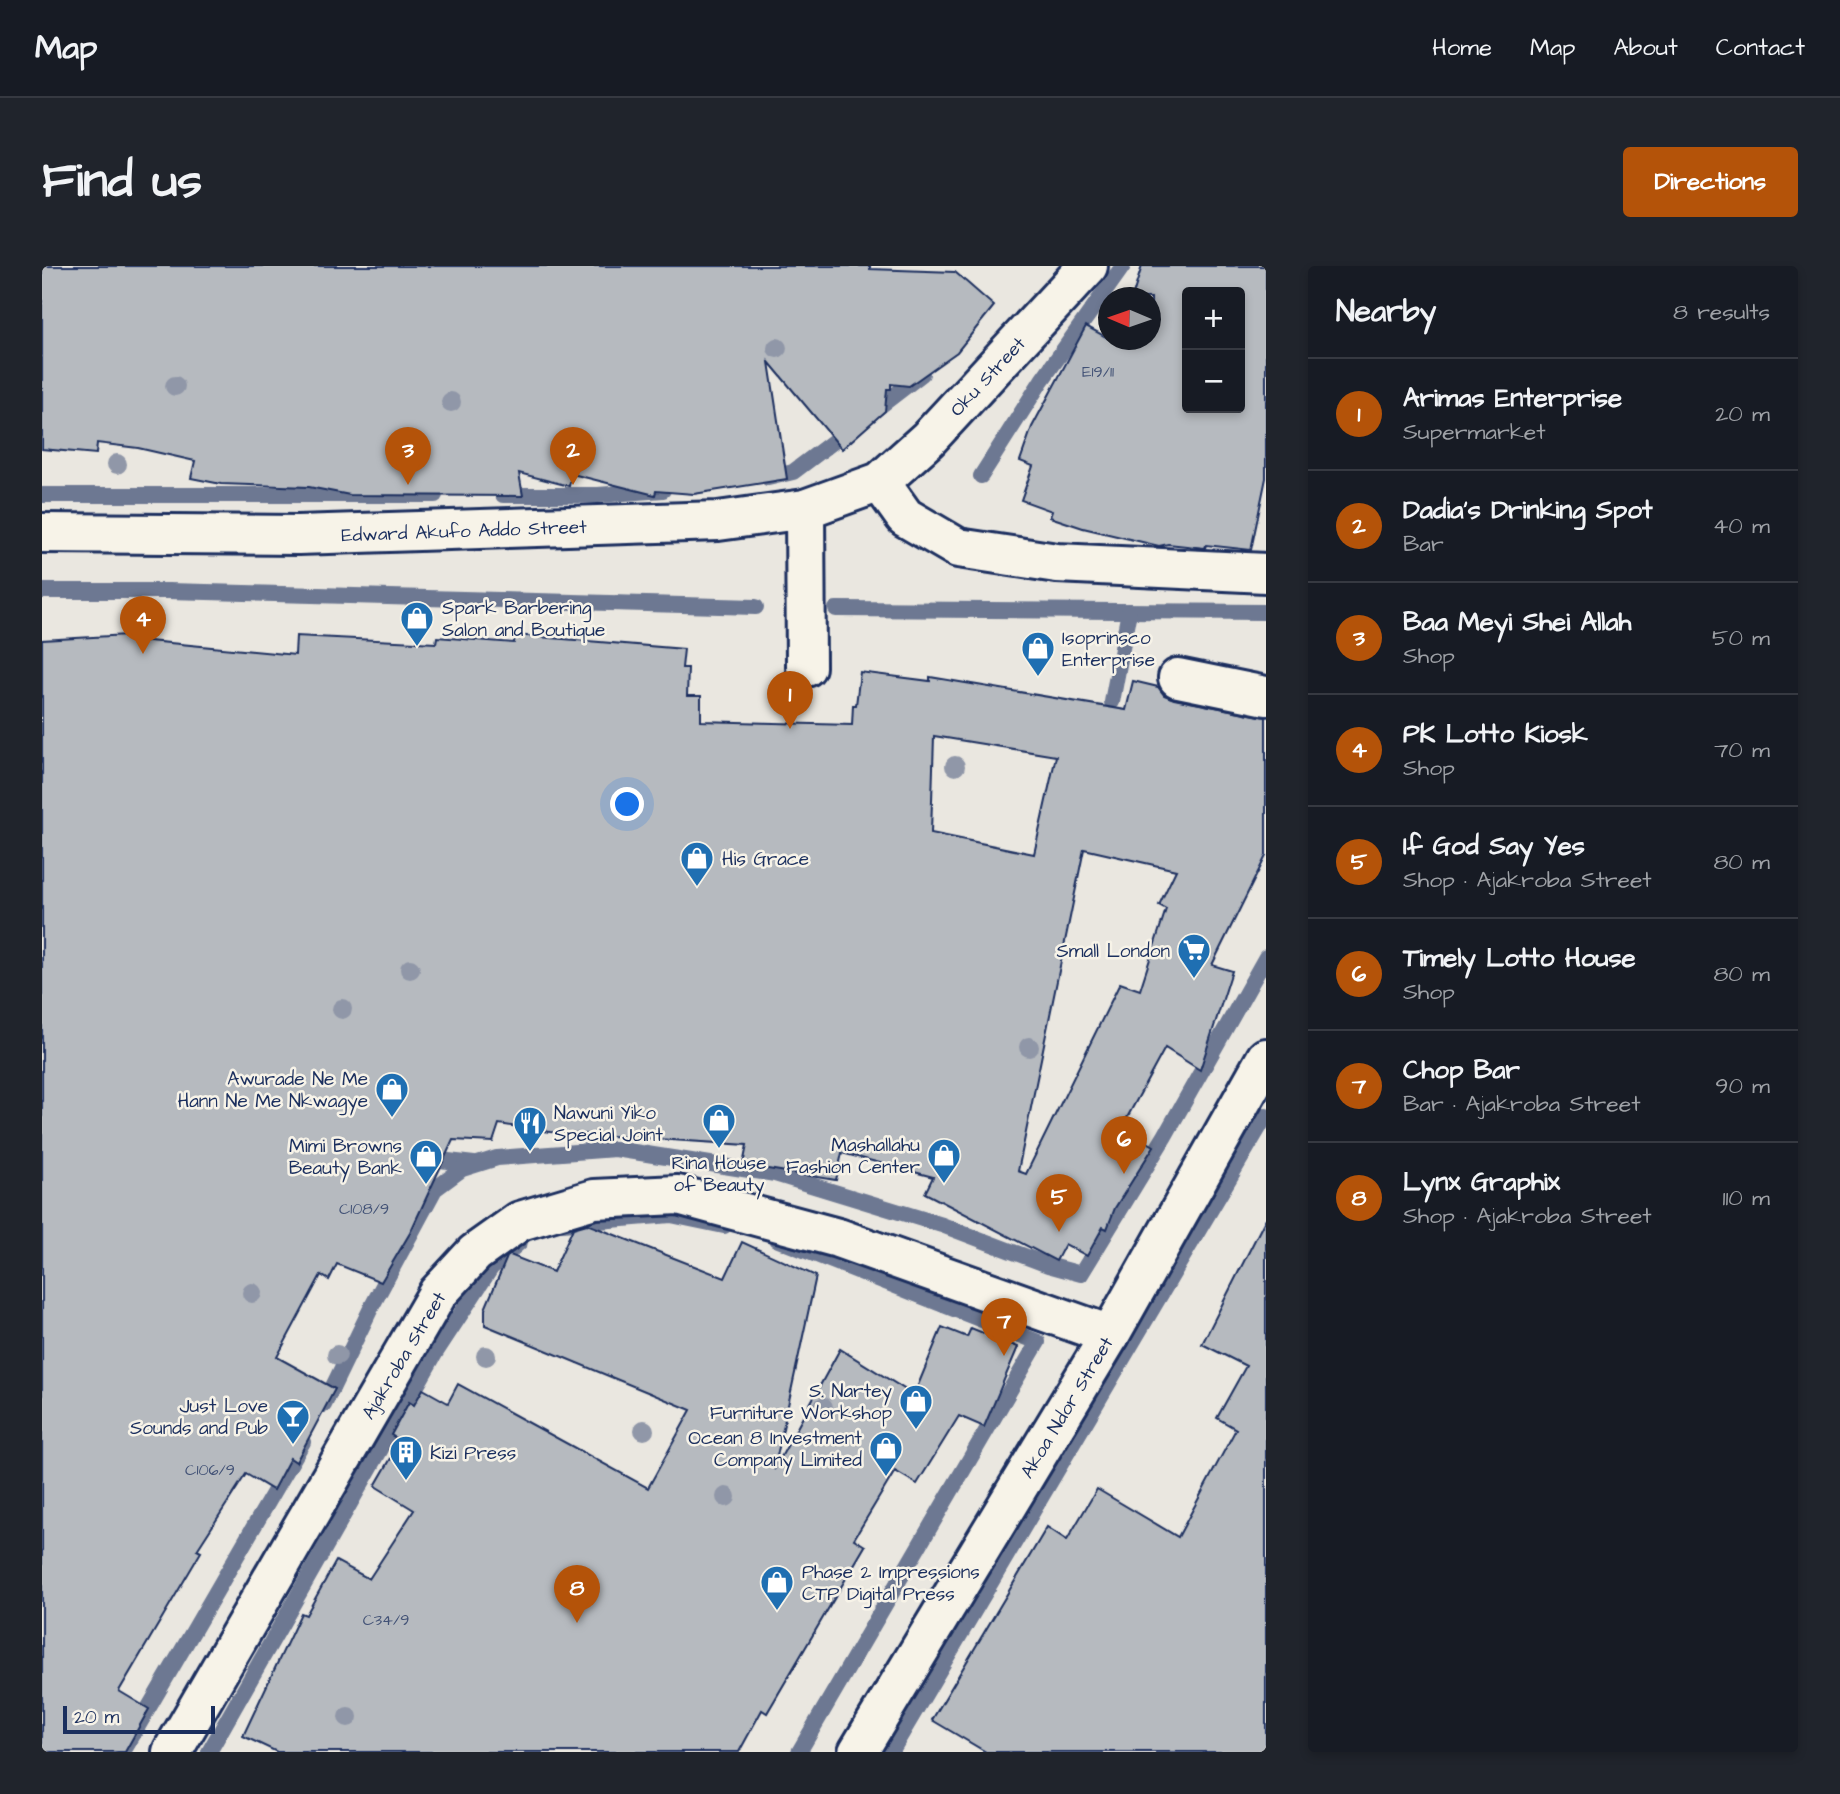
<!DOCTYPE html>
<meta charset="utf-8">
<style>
:root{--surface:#171b24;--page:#20242c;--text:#f1f3f6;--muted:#9ea1a6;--line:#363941;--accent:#b45309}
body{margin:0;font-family:"Architects Daughter",sans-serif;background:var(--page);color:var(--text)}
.controls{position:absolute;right:21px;top:21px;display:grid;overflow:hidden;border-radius:7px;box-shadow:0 4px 10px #0003}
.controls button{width:63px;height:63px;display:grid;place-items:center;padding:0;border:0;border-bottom:2px solid var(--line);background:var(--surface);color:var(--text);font:35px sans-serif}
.compass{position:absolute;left:1056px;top:21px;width:63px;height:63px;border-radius:50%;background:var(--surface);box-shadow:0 4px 10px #0003;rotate:272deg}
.scale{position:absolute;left:21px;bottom:18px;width:152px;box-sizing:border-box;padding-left:7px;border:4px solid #1b2f5e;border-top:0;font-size:19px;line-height:24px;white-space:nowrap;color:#1b2f5e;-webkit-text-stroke:5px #f7f3e8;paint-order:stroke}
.you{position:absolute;left:586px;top:539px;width:24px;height:24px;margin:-18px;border:5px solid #fff;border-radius:50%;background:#1a73e8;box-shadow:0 0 0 10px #1a73e833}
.badge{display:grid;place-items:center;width:46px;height:46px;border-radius:50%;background:var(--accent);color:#fff;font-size:23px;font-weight:700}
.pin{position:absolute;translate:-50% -58px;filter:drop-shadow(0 2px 4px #0008)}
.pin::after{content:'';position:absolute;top:37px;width:24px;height:21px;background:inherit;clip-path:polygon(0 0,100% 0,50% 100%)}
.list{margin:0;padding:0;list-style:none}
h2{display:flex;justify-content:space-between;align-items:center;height:91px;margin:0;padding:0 28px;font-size:30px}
h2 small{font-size:23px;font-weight:400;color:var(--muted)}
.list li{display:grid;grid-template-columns:46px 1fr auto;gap:21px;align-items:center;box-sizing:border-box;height:112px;padding:0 28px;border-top:2px solid var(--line)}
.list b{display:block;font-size:26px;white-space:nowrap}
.list p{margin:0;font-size:23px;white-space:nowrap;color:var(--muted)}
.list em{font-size:23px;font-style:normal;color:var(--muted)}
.map{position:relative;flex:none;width:1224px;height:1486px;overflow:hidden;border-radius:7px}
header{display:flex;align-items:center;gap:42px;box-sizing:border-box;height:98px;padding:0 35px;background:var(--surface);border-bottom:2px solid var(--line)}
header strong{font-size:33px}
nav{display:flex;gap:38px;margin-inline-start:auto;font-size:24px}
.intro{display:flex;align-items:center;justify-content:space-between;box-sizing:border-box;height:168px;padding:0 42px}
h1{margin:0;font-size:49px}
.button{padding:18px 32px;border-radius:7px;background:var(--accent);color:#fff;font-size:24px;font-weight:700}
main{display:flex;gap:42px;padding:0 42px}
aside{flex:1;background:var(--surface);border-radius:7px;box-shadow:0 4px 10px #0003}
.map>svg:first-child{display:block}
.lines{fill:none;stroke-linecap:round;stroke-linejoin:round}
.stream{stroke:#6d7892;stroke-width:16}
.building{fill:#b6babf;stroke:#1b2f5e;stroke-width:2;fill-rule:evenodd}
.street-casing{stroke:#1b2f5e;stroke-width:44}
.secondary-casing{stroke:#1b2f5e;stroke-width:44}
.street{stroke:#f7f3e8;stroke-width:38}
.secondary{stroke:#f7f3e8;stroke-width:38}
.tree{fill:#9097a8}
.labels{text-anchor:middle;stroke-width:5;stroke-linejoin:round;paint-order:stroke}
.number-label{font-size:16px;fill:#425276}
.street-label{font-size:19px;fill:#1b2f5e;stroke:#f7f3e8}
.poi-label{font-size:19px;fill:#1b2f5e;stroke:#f7f3e8;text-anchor:end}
</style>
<header>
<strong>Map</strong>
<nav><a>Home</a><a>Map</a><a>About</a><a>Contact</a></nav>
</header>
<div class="intro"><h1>Find us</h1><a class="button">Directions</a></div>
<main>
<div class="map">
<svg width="1224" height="1486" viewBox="0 0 1224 1486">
<rect width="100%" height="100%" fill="#eae7e0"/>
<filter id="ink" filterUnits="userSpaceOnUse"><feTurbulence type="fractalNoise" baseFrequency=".0143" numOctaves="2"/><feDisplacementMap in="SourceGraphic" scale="14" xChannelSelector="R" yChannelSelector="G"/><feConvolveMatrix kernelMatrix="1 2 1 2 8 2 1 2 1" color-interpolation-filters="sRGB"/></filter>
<g filter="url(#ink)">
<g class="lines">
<g class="stream">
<polyline points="828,148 880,108"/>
<polyline points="939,210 1000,114 1081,0"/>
<polyline points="726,212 751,206 808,163"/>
<polyline points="0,229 393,229"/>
<polyline points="461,229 556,229 621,224"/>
<polyline points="0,325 126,325 714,341"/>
<polyline points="794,343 1224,346"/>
<polyline points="1070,436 1087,345"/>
<polyline points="381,892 432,898"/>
<polyline points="520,958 629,949 682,960"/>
<polyline points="734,973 996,1076 757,1486"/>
<polyline points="282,1139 330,1040 393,923 420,903 455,892 573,883 733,908 900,959 1006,999 1039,1008 1123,870 1224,691"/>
<polyline points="81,1486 261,1176"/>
<polyline points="167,1486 394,1086 449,1002 478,976"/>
<polyline points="849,1486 1224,850"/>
</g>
</g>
<g class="building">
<polygon points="0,0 828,0 828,3 913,6 952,40 915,86 867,120 849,118 849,123 845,123 843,145 800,183 727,96 745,213 652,228 614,225 613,229 530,208 527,220 477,207 481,230 308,229 267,221 179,218 149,212 153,195 96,182 55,177 54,188 0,183"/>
<path d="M1100,0H1224V212L1209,284L1164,279L1163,282L1126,278L1117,280L1041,262L1008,251L1010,245L979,234L991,200L978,195L990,161L1044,60L1077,78L1078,74H1109V32H1090ZM1145,26H1198V142H1145Z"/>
<path d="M85,369L86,373L253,389L254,370L394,377L395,371L472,377L473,369L642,383L640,402H646L645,430H659V455L810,459L811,439H814L818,406L888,415V411L1084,444L1091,415L1116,421L1122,429L1132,433L1224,451V590L1170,699L1190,705L1158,804L1123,782L1080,861L1112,880L1073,942L1065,963L1061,961L1045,990L1023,978L1014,995L883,927L891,911L800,887L794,914L701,899L705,879L508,866L457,858L451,876L411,874L368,967L339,1016L295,998L287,1014L279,1009L235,1091L293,1123L254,1196L248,1192L231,1224L204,1208L155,1284L159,1286L77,1425L107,1443L83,1486H0V374ZM892,470L1014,490L992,588L889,567ZM1042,583L1134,604L1117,639L1124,643L1098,724L1078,717L984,908L976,905Z"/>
<polygon points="1224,952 1224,1486 944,1486 890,1454 1005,1261 1025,1274 1055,1223 1136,1271 1194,1163 1175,1152 1204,1100 1160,1078"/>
<polygon points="545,958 683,1012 700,976 774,1010 732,1204 798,1083 872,1129 900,1061 925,1071 929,1062 976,1081 942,1161 917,1150 875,1218 853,1205 812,1273 823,1280 725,1447 720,1444 697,1486 235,1486 201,1470 259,1347 264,1349 294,1295 327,1313 372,1244 333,1220 359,1175 349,1169 367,1136 372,1139 381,1123 406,1137 416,1118 606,1222 649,1144 443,1059 443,1043 465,991 468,989 511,1006 531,962"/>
</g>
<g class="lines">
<defs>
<g id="street">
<polyline points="838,216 863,251 916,282 1015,297 1224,307"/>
<polyline points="763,243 764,401"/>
<polyline points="0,267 256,269 676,255 763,243 838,216 886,173 1046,0"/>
<polyline points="1136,412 1224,430"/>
<polyline points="130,1486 396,1027 433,987 478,955 552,933 636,929 796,972 1068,1069"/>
</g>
<polyline id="secondary" points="816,1486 1068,1069 1224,792"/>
</defs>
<use href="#street" class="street-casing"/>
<use href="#secondary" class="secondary-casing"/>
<use href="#street" class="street"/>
<use href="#secondary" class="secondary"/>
</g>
<g class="tree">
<circle cx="735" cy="82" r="10"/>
<circle cx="133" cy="120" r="10"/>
<circle cx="409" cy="136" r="10"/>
<circle cx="75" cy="198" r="10"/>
<circle cx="913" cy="500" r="10"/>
<circle cx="368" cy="703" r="10"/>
<circle cx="300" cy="743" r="10"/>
<circle cx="987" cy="781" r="10"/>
<circle cx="210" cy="1027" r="10"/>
<circle cx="295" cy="1089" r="10"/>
<circle cx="444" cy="1090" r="10"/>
<circle cx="781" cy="1141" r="10"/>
<circle cx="602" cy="1164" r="10"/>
<circle cx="684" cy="1231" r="10"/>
<circle cx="306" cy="1451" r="10"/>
</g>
</g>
<defs>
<symbol id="shop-pin" viewBox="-11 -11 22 30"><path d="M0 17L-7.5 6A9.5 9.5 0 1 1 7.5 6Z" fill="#1f6fb2" stroke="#f7f3e8"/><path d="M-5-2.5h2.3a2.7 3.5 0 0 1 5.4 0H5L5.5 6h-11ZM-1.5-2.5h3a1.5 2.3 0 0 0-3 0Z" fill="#fff"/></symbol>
<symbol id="supermarket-pin" viewBox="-11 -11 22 30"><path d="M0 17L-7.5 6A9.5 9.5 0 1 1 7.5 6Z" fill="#1f6fb2" stroke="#f7f3e8"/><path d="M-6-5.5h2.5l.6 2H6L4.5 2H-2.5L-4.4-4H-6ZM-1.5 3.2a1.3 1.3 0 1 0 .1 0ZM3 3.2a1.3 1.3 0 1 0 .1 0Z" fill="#fff"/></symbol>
<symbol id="restaurant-pin" viewBox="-11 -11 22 30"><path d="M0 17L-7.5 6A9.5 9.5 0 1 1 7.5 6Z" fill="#1f6fb2" stroke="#f7f3e8"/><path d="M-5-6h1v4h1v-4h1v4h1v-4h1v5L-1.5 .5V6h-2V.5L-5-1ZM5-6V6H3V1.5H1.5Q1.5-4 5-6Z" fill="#fff"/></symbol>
<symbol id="bar-pin" viewBox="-11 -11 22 30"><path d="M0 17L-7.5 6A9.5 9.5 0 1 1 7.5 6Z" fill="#1f6fb2" stroke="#f7f3e8"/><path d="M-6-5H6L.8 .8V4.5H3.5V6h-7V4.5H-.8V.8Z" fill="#fff"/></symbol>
<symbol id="building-pin" viewBox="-11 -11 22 30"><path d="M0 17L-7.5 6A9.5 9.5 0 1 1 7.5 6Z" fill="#1f6fb2" stroke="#f7f3e8"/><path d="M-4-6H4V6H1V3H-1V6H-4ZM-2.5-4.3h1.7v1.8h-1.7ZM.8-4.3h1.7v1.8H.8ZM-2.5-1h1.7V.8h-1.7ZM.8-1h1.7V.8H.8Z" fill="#fff"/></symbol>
</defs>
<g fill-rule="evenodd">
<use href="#shop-pin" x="356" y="333" width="38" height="52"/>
<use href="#shop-pin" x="977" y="363" width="38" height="52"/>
<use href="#shop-pin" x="636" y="573" width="38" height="52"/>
<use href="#supermarket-pin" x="1133" y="665" width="38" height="52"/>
<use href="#shop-pin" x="331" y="804" width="38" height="52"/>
<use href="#shop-pin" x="658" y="835" width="38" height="52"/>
<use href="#restaurant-pin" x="469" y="838" width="38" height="52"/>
<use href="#shop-pin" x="883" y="870" width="38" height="52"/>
<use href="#shop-pin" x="365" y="871" width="38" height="52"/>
<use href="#shop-pin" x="855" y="1116" width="38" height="52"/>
<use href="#bar-pin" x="232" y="1131" width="38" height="52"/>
<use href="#shop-pin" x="825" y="1163" width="38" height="52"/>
<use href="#building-pin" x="345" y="1167" width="38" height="52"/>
<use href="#shop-pin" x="716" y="1297" width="38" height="52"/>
</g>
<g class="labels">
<g class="number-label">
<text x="1056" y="111">E19/11</text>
<text x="322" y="948">C108/9</text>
<text x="168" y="1209">C106/9</text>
<text x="344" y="1359">C34/9</text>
</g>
<g class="street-label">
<text transform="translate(945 110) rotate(-47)" y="7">Oku Street</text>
<text transform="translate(422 264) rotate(-2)" y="7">Edward Akufo Addo Street</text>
<text transform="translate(361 1089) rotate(-59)" y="7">Ajakroba Street</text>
<text transform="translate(1024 1141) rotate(-59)" y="7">Akoa Ndor Street</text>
</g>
<g class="poi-label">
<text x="400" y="348" text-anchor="start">Spark Barbering<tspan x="400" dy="22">Salon and Boutique</tspan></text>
<text x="1020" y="378" text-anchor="start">Isoprinsco<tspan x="1020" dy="22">Enterprise</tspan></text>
<text x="680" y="599" text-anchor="start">His Grace</text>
<text x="1128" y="691">Small London</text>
<text x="326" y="819">Awurade Ne Me<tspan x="326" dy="22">Hann Ne Me Nkwagye</tspan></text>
<text x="512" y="853" text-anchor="start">Nawuni Yiko<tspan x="512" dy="22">Special Joint</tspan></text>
<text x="878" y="885">Mashallahu<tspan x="878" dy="22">Fashion Center</tspan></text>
<text x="360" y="886">Mimi Browns<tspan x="360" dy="22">Beauty Bank</tspan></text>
<text x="677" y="903" text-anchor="middle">Rina House<tspan x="677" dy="22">of Beauty</tspan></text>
<text x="850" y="1131">S. Nartey<tspan x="850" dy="22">Furniture Workshop</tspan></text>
<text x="226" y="1146">Just Love<tspan x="226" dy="22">Sounds and Pub</tspan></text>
<text x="820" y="1178">Ocean 8 Investment<tspan x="820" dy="22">Company Limited</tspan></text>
<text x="388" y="1193" text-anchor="start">Kizi Press</text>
<text x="760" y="1312" text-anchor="start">Phase 2 Impressions<tspan x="760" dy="22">CTP Digital Press</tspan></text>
</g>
</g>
</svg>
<div class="controls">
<button>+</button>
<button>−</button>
</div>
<svg class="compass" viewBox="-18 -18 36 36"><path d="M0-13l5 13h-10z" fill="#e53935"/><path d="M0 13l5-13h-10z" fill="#9ea1a6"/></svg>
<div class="scale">20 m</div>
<div class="you"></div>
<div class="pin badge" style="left:748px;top:463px">1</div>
<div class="pin badge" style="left:531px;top:219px">2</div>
<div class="pin badge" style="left:366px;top:219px">3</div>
<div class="pin badge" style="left:101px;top:388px">4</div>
<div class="pin badge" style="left:1017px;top:966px">5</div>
<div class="pin badge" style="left:1082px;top:908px">6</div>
<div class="pin badge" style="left:962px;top:1090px">7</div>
<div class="pin badge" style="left:535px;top:1357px">8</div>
</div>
<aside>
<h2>Nearby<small>8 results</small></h2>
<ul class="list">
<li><span class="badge">1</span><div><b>Arimas Enterprise</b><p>Supermarket</p></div><em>20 m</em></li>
<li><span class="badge">2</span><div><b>Dadia's Drinking Spot</b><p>Bar</p></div><em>40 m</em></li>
<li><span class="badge">3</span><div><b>Baa Meyi Shei Allah</b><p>Shop</p></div><em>50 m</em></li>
<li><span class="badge">4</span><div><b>PK Lotto Kiosk</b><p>Shop</p></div><em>70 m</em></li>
<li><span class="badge">5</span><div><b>If God Say Yes</b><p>Shop · Ajakroba Street</p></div><em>80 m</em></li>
<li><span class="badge">6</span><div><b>Timely Lotto House</b><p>Shop</p></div><em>80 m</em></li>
<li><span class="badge">7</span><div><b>Chop Bar</b><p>Bar · Ajakroba Street</p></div><em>90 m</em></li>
<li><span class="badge">8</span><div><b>Lynx Graphix</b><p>Shop · Ajakroba Street</p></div><em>110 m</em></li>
</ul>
</aside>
</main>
